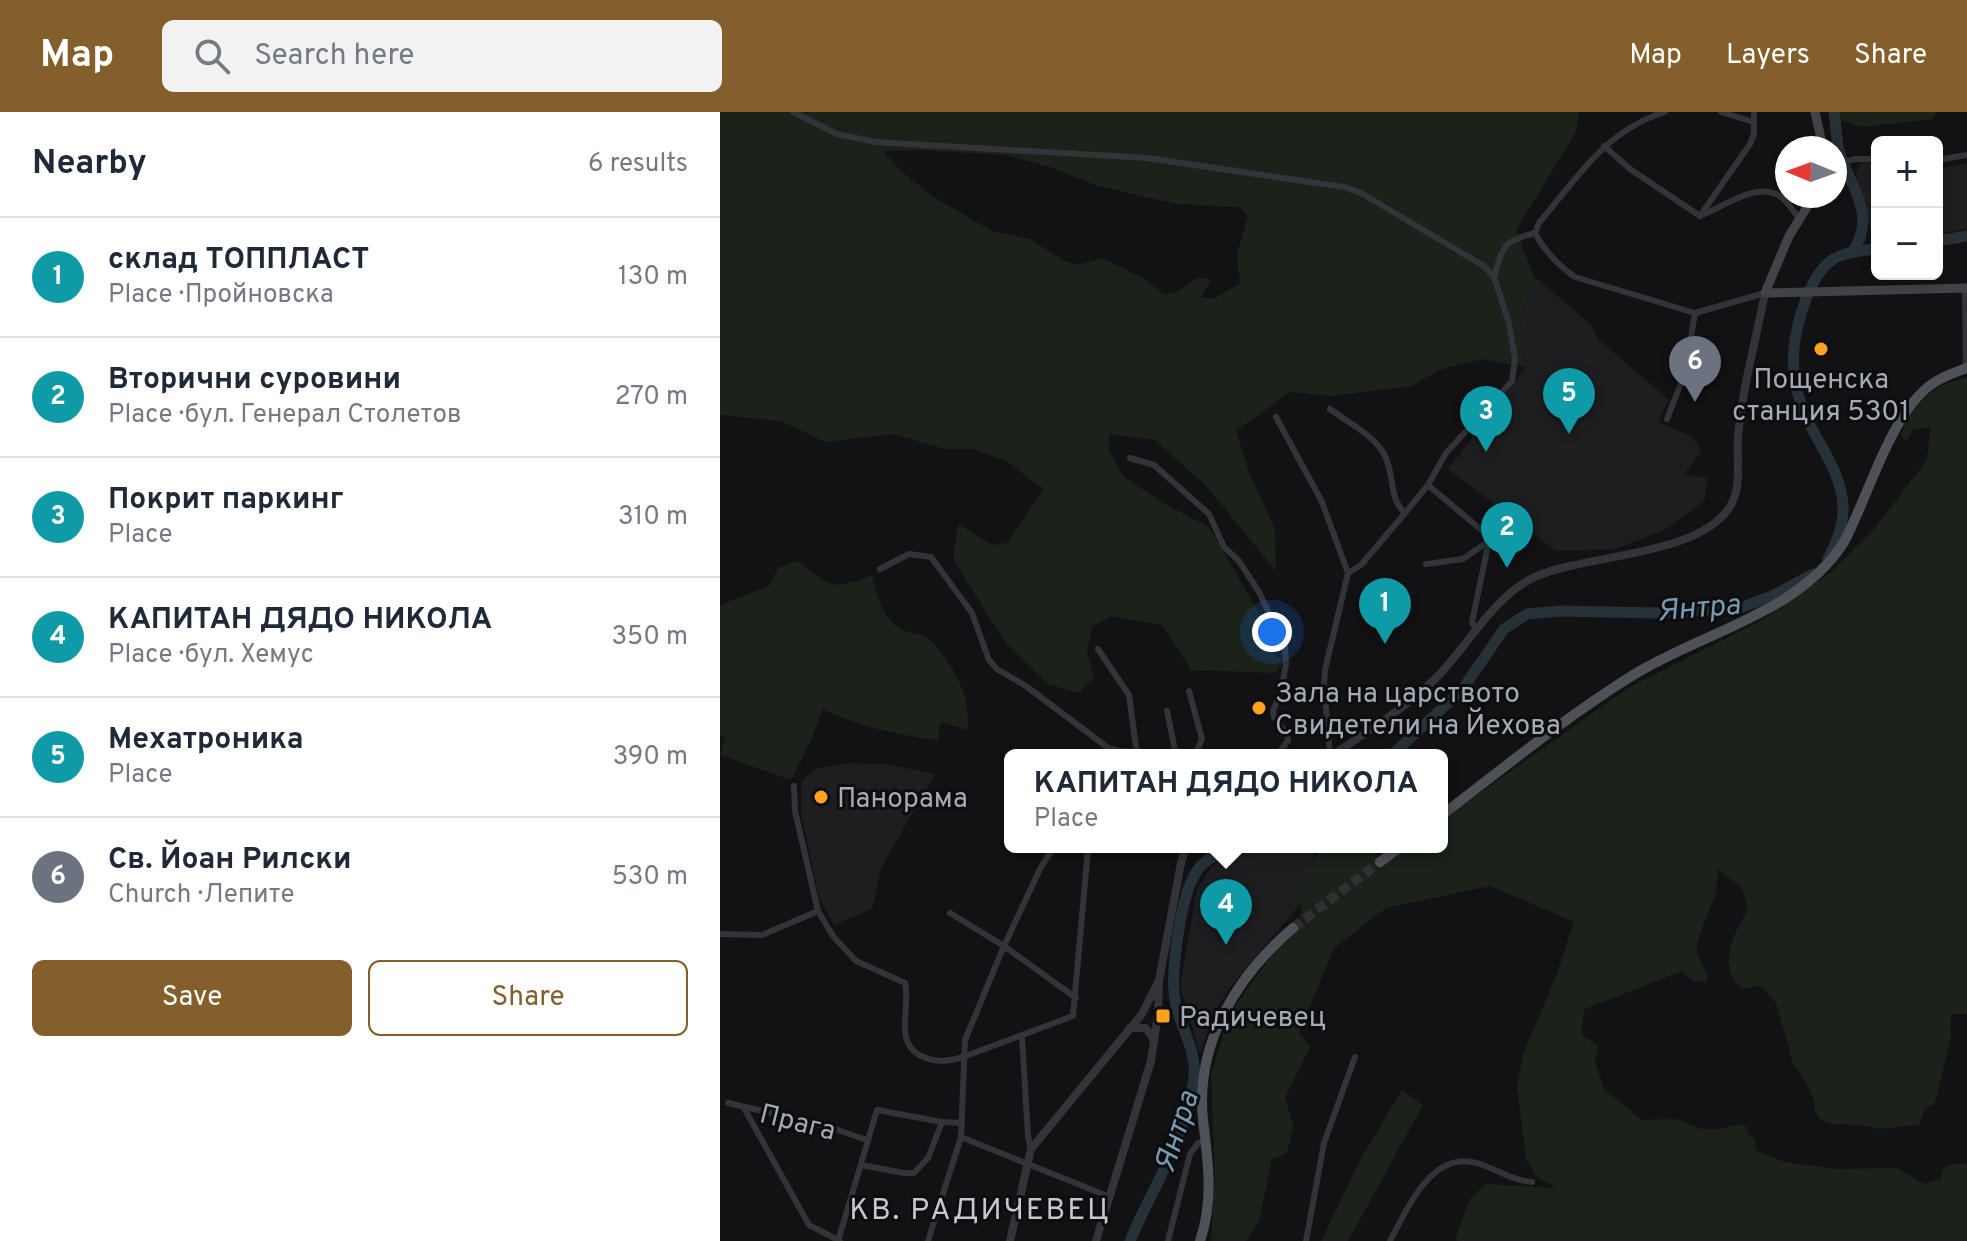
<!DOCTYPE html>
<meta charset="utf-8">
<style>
:root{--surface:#fff;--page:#f2f2f3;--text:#1f2937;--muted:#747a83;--line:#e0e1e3;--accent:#845f2c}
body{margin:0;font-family:Overpass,sans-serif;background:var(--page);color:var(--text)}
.controls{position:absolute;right:24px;top:24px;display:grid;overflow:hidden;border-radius:12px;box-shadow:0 4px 12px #0003}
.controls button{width:72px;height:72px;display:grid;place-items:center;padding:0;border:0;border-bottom:2px solid var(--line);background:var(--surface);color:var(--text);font:40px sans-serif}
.compass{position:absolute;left:1055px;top:24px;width:72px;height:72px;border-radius:50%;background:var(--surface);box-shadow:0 4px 12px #0003;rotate:271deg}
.you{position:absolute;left:552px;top:520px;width:28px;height:28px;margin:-20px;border:6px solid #fff;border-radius:50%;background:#1a73e8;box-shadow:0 0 0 12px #1a73e833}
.badge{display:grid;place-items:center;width:52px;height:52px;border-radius:50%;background:var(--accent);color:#fff;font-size:26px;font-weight:700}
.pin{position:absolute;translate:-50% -66px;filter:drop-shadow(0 2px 4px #0008)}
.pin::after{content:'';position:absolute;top:42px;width:28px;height:24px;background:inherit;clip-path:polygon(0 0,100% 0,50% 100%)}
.popup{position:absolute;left:284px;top:637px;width:444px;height:104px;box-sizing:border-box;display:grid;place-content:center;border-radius:12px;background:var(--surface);filter:drop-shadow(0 2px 6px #0005);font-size:26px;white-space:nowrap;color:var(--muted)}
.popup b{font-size:30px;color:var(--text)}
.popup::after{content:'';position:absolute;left:50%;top:100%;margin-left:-16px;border:16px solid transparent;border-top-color:var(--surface)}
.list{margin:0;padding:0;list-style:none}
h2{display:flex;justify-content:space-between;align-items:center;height:104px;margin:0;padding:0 32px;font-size:34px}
h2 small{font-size:26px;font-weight:400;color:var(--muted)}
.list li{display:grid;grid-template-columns:52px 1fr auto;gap:24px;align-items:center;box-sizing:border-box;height:120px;padding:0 32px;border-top:2px solid var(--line)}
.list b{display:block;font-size:30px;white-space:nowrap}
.list p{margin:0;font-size:26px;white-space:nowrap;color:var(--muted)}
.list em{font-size:26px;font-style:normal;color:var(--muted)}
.actions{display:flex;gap:16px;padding:24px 32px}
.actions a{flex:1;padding:18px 0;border:2px solid var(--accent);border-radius:12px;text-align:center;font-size:28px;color:var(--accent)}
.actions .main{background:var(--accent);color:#fff}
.icon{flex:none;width:44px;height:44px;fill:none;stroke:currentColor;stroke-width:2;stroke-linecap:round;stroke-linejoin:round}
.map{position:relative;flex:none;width:1247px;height:1129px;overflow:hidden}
header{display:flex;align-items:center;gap:48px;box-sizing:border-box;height:112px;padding:0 40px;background:var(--accent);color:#fff}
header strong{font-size:38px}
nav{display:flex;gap:44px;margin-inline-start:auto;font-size:28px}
.search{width:560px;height:72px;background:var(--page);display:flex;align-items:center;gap:20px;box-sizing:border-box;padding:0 28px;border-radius:12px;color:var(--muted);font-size:30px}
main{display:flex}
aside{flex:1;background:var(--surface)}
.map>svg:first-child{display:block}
.built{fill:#1e1e21}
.green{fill:#1a221a;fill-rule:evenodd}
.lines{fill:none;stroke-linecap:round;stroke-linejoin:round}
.river{stroke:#273238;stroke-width:11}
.primary-tunnel{stroke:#2f3034;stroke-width:10;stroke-dasharray:10 5;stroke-linecap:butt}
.minor{stroke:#333439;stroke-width:6}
.tertiary{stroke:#333439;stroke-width:8}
.secondary{stroke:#414349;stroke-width:9}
.primary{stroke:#4e5158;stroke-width:10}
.poi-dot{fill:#ffa21f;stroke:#0d0d0f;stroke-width:3}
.labels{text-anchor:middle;stroke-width:6;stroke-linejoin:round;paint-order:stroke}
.poi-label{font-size:28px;fill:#a2aab6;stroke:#0d0d0f;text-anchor:start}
.street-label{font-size:28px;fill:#a2aab6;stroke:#0d0d0f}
.water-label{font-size:30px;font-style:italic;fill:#769cb4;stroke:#0d0d0f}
.neighbourhood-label{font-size:30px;letter-spacing:2px;fill:#c4c8d1;stroke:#0d0d0f}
</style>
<header>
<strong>Map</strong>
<div class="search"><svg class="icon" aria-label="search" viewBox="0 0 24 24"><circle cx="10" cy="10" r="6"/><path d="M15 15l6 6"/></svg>Search here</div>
<nav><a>Map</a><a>Layers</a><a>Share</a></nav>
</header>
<main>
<aside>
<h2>Nearby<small>6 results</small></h2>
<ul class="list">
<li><span class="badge" style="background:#0f9aa8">1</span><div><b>склад ТОППЛАСТ</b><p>Place · Пройновска</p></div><em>130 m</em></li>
<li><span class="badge" style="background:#0f9aa8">2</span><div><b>Вторични суровини</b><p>Place · бул. Генерал Столетов</p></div><em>270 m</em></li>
<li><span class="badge" style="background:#0f9aa8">3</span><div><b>Покрит паркинг</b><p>Place</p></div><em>310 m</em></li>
<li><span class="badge" style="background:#0f9aa8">4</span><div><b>КАПИТАН ДЯДО НИКОЛА</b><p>Place · бул. Хемус</p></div><em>350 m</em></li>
<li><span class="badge" style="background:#0f9aa8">5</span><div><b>Мехатроника</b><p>Place</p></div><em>390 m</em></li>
<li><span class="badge" style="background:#6b7280">6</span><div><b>Св. Йоан Рилски</b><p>Church · Лепите</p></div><em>530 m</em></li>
</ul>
<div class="actions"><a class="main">Save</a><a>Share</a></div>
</aside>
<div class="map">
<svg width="1247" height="1129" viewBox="0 0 1247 1129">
<rect width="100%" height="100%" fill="#121214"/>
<g class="built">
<polygon points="1140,51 1157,51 1157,130 1154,131 1136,62"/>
<polygon points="1247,51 1247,117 1217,122 1217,57"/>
<polygon points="814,164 870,212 879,228 949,288 938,310 971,324 982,339 964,362 988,366 984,389 946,417 896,437 836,439 728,357 806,255 800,213"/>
<polygon points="131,651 166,652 215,662 161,756 152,797 114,813 99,786 81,701 81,669 97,656"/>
<polygon points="550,735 591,735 594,744 580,792 509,877 495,899 480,942 460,874 477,776 496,749"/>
</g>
<g class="green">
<path d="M0,0H859L856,20L796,118L814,164L800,213L806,255L762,247L719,258L692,274L610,284L570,280L516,319L529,360L555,418L556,459L487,375L435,328L389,322V338L404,365L443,391L489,415L545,511L540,530L563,550L556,561L471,558L442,513L391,504L372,515L367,540L374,565L359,581L328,572L286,531L233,448L238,412L272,433L287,431L323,377L288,350L253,337H225L173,322L105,330L61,309L0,303ZM198,38L285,43L330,55L375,73L456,92L519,95L528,105L517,143L520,172L493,187L481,185L491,168L479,165L459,179L445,183L423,166L382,146L357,153L344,149L310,127L272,119L214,85L182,60L163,39Z"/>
<polygon points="1108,0 1217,0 1212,7 1142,15 1111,5"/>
<path d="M1247,265V902H1232L1230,912L1231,925L1215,991L1205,997L1199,1013L1158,1017L1140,1013L1111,1012L1101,1008L1095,1000L1093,985L1085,968L1073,951L1056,891L1040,873L1023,877C995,857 1014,820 1028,798L1022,776L998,757L996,780L977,830V841L987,862V869H972L962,859L865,897L861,916L863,924L878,933L875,950L884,977L922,1008L957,1007L981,1017H1001L1020,1012L1027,1015L1028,1022L1035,1027L1036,1038L1064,1050L1118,1057L1176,1056L1205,1072L1221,1066L1223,1056L1235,1051L1247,1052V1129H737L736,1124L750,1087L765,1072L837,1076L818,1066L806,1048L797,974L804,940L837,862L854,810L770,774L666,796L614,836L579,921L590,935L565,986L574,1015L566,1042L552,1047L539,1109L526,1129H491L495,1065L491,962L504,920L517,891L581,803C579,782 589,751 602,735H647L653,738L664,752L686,735H722V708L908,576L1042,508L1110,461L1154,417L1207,348L1210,316L1194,317L1186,329L1181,324C1185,308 1201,286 1216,277C1224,271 1237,269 1247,265Z"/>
<path d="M77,449C111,474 110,480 152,463C156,483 162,505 181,517C189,522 202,521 210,528C232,549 253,587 247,618L220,610L218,628C176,623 141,615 102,597L92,627L71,668L0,643L5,626L0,624V493L49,474L58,456Z"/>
<polygon points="682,978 703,993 628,1129 601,1129 642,1045"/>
</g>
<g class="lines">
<g class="river">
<path d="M1114,0C1116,12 1116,26 1119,38C1129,74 1158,102 1133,139"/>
<polyline points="1217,129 1247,124"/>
<path d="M1108,447C1116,431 1124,413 1123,394C1121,355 1093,328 1081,292C1068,254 1073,221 1087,184C1103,146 1117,140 1157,137"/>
<polyline points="672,643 742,578 784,517 807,502 841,499 934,501 1018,497 1056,482 1093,462"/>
<path d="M410,1129C433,1074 467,1026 474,966C477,938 460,915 455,889C450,862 461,781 477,759C483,749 501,739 512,735"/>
</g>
<polyline class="primary-tunnel" points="573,816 660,750"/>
<g class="minor">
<polyline points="73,0 117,22 155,30 427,46 624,75 641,81 764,154 774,165 789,211 795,247 792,269 726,341 708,373 685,401"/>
<path d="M945,0C886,18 857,66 819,111L815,121C824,138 839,154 855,165L975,201L1045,181"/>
<polyline points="1001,0 1034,10"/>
<polyline points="884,34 910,57 980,104"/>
<polyline points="1217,48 1247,43"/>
<polyline points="1115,52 1136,47 1157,47"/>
<polyline points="980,104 1030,32 1034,22 1034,0"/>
<path d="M980,104C1001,96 1035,70 1058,83C1066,87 1073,99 1079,106"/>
<path d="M774,165C783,134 783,129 815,121"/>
<polyline points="1245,176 1246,256"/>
<path d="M610,297C627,310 654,323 664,342C675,361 668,386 685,401L641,453L628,461"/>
<polyline points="556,305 602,390 628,461 605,558 604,574 610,643"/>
<polyline points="947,307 965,261 975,201"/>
<polyline points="410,346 434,353 489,402 504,435 519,449 539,480 565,535 566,552 561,579 553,599 554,605 567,622 568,629 557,643"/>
<polyline points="708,373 765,421 769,429 752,510 757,519"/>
<polyline points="706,452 743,447 769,429"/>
<polyline points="160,457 189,442 211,445 252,501 269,548 277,557 306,574 387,635 398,639 417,640"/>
<polyline points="378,537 409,583 417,643"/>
<polyline points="469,579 482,627 475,643"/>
<polyline points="447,599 456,643"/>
<path d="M74,674L75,699L98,799L113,824L136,849L185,871C191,895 174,928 199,943C215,951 226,950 243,945L353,904L368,737"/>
<polyline points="230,801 284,834 356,886"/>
<polyline points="0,822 42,823 98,799"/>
<polyline points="302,925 308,1024 311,1037"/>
<polyline points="8,991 106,1014 147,1028"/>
<polyline points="24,996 89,1113 120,1129"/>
<polyline points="241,1025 390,1085"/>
<polyline points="141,1053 184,1061 194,1061 208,1046 222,1010"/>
<polyline points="118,1129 157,998 222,1010 242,1011"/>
<polyline points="208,1129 241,1025 245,928 284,834 320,757 334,735"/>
<polyline points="448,1129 470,1042 478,1031 486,1029"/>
<polyline points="586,1129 604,1031 635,945"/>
<path d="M670,1129C687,1098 712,1035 760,1052C778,1058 791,1068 812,1070"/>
</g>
<g class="tertiary">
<path d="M613,643C648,619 685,596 715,567C747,535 776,481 817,464C869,442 977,444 1009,396C1023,375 1016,349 1018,325C1022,277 1036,228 1045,181"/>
<polyline points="410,916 426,916 434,928"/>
<polyline points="290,1129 311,1037 422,902 438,870"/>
<polyline points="376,1129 431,949 438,902 439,869 461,751 466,735"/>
</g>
<g class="secondary">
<polyline points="1095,0 1103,36"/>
<polyline points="1094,84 1069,124 1045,181 1247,176"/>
</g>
<g class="primary">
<path d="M722,703C782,657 846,605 910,565C979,521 1079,502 1124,430C1148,385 1169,307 1208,275C1219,266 1233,261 1247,256"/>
<polyline points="660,750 680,735"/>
<path d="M480,1129C494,1088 488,1050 483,1008C475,931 517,864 573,816"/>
</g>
</g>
<g class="poi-dot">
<circle cx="1101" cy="237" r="8"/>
<circle cx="539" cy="596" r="8"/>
<circle cx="101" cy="685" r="8"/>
<rect x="435" y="896" width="16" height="16" rx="4"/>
</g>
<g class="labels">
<g class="poi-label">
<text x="1101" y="276" text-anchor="middle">Пощенска<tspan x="1101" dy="32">станция 5301</tspan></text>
<text x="555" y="590">Зала на царството<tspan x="555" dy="32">Свидетели на Йехова</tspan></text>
<text x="117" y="695">Панорама</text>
<text x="459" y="914">Радичевец</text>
</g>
<g class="street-label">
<text transform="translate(78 1009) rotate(14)" y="10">Прага</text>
</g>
<g class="water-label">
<text transform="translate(979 495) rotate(-5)" y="10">Янтра</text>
<text transform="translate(456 1019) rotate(-72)" y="10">Янтра</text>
</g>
<g class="neighbourhood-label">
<text x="260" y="1107">КВ. РАДИЧЕВЕЦ</text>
</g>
</g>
</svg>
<div class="controls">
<button>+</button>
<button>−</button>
</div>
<svg class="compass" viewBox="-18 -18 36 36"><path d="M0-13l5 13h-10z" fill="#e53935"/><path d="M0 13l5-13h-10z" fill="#747a83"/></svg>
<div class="you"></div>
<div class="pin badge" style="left:665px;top:532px;background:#0f9aa8">1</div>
<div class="pin badge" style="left:787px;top:456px;background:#0f9aa8">2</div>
<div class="pin badge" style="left:766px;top:340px;background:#0f9aa8">3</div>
<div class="pin badge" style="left:506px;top:833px;background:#0f9aa8">4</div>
<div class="popup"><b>КАПИТАН ДЯДО НИКОЛА</b>Place</div>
<div class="pin badge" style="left:849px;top:322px;background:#0f9aa8">5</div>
<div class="pin badge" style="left:975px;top:290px;background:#6b7280">6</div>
</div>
</main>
